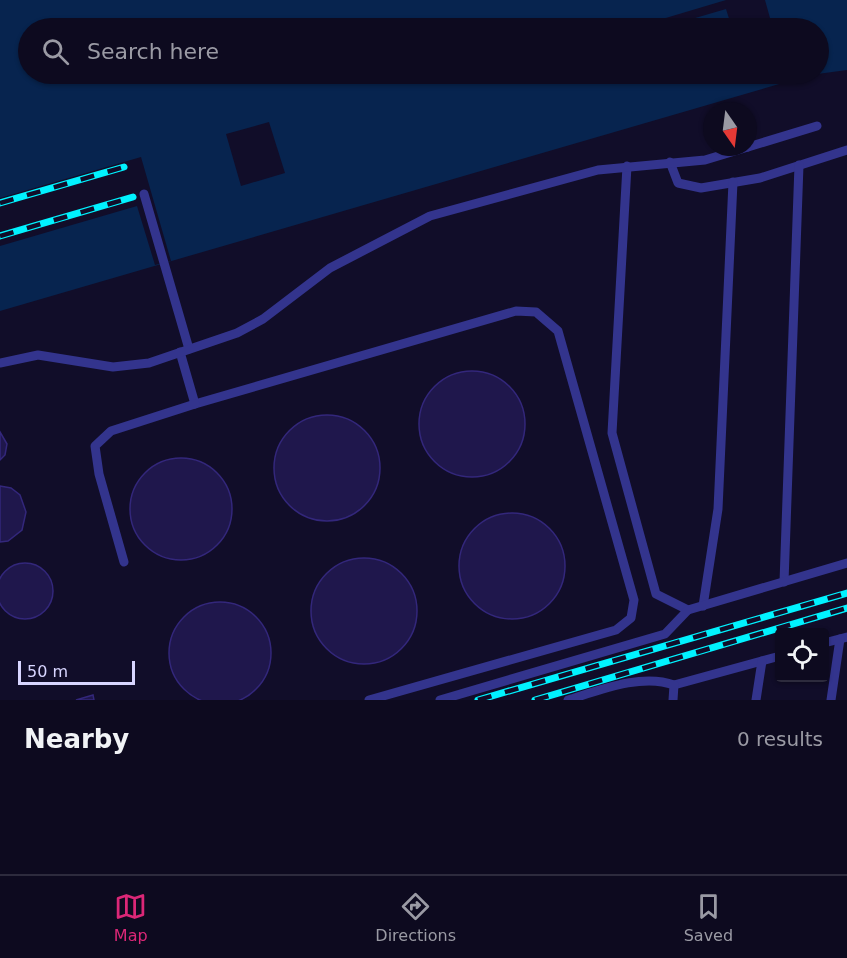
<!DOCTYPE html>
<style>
:root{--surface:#0d0a1f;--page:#1b182c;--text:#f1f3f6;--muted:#9a9aa4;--line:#2d2b3d;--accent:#db2777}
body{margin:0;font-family:"DejaVu Sans",sans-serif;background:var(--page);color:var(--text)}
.controls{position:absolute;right:18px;bottom:18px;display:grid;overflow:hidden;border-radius:6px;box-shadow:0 2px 4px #0004}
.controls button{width:54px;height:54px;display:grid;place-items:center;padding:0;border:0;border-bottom:2px solid var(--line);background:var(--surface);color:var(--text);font:30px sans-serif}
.compass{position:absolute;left:703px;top:102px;width:54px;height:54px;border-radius:50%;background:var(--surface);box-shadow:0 2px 4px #0004;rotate:166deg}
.scale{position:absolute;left:18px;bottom:15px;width:117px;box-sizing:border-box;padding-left:6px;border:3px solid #d8d5ff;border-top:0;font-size:16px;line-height:21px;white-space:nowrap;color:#d8d5ff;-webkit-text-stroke:4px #110d29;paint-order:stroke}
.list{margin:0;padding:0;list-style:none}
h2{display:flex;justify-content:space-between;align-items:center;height:78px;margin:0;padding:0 24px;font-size:26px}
h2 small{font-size:20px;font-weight:400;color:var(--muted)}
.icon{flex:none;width:33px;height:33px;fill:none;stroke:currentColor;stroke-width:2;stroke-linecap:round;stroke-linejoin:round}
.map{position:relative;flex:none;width:847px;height:700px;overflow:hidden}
.search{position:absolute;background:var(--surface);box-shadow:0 2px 4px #0004;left:18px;right:18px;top:18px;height:66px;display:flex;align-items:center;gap:15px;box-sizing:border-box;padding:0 21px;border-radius:33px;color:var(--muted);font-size:22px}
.sheet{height:174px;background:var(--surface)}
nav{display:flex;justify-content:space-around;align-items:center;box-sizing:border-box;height:84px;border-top:2px solid var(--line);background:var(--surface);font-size:16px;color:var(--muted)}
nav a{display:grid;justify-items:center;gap:3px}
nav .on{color:var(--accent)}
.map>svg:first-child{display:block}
.water{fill:#07244f;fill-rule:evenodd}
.pier{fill:#110d29}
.building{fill:#1f174c;stroke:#33277b;stroke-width:1.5}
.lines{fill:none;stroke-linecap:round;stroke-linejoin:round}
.lane{stroke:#33348d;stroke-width:9}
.rail-casing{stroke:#01f2ff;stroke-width:7}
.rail{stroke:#110d29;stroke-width:4.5;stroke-dasharray:14;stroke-linecap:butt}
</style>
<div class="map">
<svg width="847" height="700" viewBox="0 0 847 700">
<rect width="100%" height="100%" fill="#110d29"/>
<path class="water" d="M0,0H847V70L810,75L0,311ZM28,28H818V74H28Z"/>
<g class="pier">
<polygon points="726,0 765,0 770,18 756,22 757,28 732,28 726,9 661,28 659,20"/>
<polygon points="269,122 285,173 241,186 226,134"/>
<polygon points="141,157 171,261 155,265 137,206 0,246 0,198"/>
</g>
<g class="building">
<circle cx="472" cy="424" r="53"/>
<circle cx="327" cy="468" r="53"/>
<polygon points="0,432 7,444 5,455 0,460"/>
<circle cx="181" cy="509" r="51"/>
<polygon points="0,486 11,488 20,495 26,512 22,530 8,541 0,542"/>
<circle cx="512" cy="566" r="53"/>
<circle cx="364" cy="611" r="53"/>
<circle cx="25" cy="591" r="28"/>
<circle cx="220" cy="653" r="51"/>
<polygon points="93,695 94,700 76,700"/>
</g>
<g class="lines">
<g class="lane">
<polyline points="748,147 817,126"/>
<polyline points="670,162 678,183 701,188 760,178 847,150"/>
<polyline points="627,166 612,433 656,594 688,610"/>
<polyline points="144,194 189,349"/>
<polyline points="180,352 195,404 516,311 536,312 558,331 634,600 631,618 616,630 369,700"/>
<polyline points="0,363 38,355 113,367 149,363 237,333 263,319 330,268 430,216 598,170 705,160 748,147"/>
<polyline points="124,562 99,474 95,446 111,431 195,404"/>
<polyline points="784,582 799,165"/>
<polyline points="703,606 718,509 733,182"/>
<polyline points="824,643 847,637"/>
<polyline points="674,685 780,656"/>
<polyline points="440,700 665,634 688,610 847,563"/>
<path d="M568,700C600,690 642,673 674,685L673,700"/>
<polyline points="756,700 762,661"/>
<polyline points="831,700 840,639"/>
</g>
<defs>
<g id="rail">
<polyline points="0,203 124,167"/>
<polyline points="0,236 133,197"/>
<polyline points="478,700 847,593"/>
<polyline points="535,700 847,608"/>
</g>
</defs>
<use href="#rail" class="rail-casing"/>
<use href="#rail" class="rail"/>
</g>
</svg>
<div class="controls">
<button><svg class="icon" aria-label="locate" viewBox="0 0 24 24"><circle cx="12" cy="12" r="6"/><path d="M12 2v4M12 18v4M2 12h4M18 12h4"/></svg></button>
</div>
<svg class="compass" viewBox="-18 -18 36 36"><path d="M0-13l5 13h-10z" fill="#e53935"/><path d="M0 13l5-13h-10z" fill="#9a9aa4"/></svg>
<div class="scale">50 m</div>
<div class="search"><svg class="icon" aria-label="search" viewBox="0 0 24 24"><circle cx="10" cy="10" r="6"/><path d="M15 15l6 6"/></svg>Search here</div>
</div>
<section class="sheet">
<h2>Nearby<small>0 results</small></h2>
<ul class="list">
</ul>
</section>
<nav>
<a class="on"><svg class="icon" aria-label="map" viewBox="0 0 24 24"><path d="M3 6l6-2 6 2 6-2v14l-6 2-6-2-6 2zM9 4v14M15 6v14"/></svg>Map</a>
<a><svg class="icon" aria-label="directions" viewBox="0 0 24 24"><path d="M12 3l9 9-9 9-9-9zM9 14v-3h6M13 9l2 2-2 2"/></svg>Directions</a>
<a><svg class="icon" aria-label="saved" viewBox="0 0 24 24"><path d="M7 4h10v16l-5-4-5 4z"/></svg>Saved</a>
</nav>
